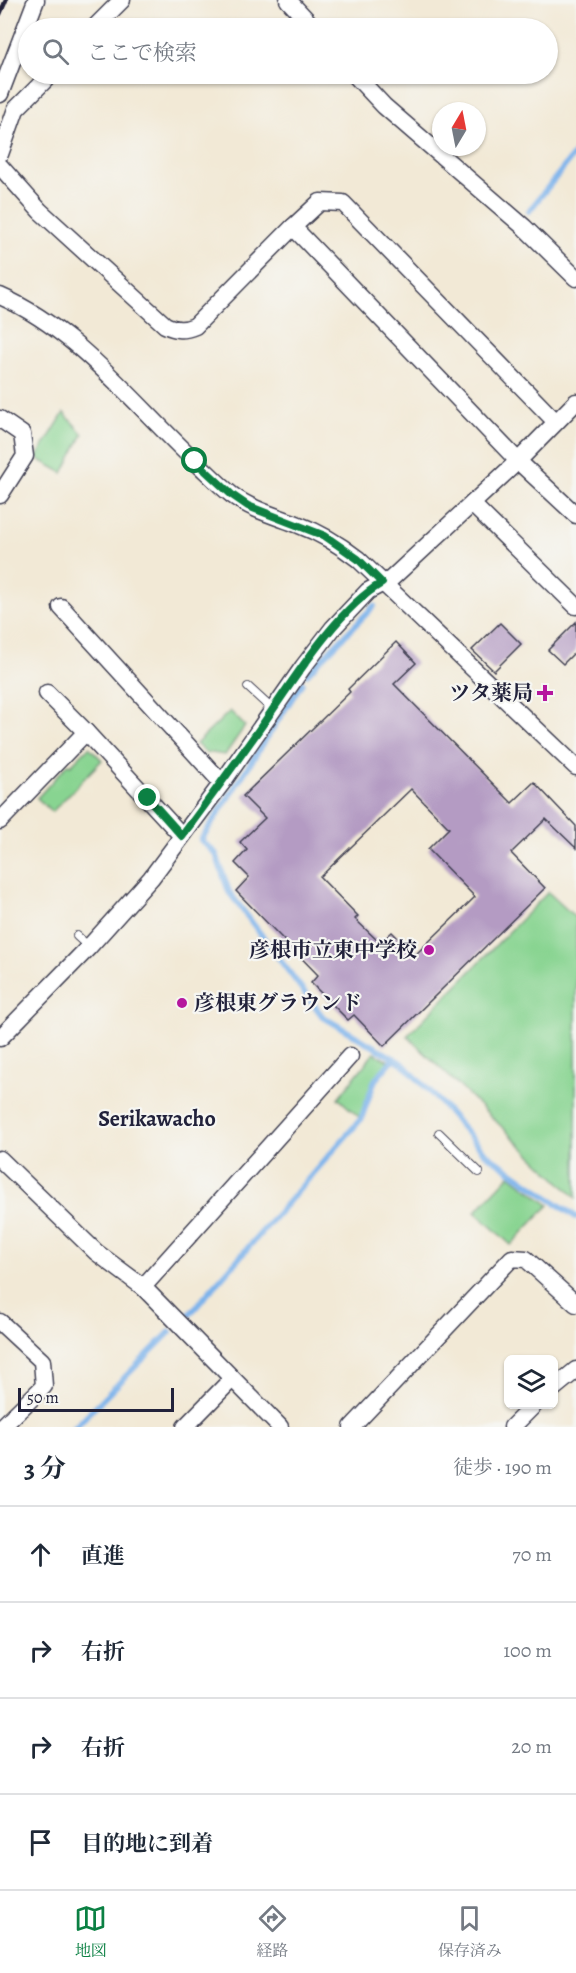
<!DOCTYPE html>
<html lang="ja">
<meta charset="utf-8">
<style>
:root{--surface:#fff;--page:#f6f6f7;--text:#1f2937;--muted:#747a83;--line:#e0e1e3;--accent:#0b8043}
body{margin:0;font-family:Alegreya,"Noto Serif JP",serif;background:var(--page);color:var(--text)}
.controls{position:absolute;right:18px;bottom:18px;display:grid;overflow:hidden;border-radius:9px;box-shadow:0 2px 4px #0004}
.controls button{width:54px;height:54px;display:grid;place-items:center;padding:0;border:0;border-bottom:2px solid var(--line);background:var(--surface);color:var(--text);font:30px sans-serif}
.compass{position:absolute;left:432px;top:102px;width:54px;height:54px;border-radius:50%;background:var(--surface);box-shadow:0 2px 4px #0004;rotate:10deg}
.scale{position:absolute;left:18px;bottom:15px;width:156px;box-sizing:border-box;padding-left:6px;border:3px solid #22223b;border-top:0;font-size:16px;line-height:21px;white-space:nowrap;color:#22223b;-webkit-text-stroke:4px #f6f6f2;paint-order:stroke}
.stop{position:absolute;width:18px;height:18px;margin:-14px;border:4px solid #0b8043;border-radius:50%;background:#fff}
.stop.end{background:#0b8043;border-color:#fff;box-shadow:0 2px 6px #0008}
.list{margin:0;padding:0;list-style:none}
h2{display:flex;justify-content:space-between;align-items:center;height:78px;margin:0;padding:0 24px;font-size:26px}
h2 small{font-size:20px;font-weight:400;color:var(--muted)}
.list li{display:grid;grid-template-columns:39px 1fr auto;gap:18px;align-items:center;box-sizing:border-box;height:96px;padding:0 24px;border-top:2px solid var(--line)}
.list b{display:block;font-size:22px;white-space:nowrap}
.list em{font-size:20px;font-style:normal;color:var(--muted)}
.icon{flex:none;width:33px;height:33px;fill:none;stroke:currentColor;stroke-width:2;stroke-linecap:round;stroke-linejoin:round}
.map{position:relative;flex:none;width:576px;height:1427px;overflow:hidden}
.search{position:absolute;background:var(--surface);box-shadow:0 2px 4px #0004;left:18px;right:18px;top:18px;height:66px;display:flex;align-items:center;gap:15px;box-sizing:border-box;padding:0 21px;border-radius:33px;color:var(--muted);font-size:22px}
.sheet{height:462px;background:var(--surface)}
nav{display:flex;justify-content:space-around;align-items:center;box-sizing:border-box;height:84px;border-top:2px solid var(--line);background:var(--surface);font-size:16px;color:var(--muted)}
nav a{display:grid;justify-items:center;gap:3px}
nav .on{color:var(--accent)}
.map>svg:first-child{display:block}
.green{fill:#88d491;stroke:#557b66;stroke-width:1.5}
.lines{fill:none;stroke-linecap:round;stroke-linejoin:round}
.stream{stroke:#7db3eb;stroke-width:6}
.building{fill:#b49bc3;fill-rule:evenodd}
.service-casing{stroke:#414052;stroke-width:10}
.minor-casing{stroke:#414052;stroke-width:19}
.service{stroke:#fff;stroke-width:8}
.minor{stroke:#fff;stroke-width:16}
.rail{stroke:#22223b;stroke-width:4.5}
.route{stroke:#0b8043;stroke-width:8}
.poi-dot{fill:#b5179e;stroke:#f6f6f2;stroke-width:2}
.labels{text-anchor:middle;stroke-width:4.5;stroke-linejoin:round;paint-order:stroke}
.poi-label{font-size:21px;font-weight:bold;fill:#22223b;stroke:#f6f6f2;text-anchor:end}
.neighbourhood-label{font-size:22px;font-weight:bold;fill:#22223b;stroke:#f6f6f2}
</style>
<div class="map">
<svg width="576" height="1427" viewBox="0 0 576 1427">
<rect width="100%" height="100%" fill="#f6f6f2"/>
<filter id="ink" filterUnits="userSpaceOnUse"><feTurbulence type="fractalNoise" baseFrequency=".0167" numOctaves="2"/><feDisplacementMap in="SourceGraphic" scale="12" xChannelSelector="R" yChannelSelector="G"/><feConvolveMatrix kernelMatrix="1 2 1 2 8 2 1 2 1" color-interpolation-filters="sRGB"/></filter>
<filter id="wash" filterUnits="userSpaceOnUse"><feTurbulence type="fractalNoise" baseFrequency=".008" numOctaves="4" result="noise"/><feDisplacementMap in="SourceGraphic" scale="24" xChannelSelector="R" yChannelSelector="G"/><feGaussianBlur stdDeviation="1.35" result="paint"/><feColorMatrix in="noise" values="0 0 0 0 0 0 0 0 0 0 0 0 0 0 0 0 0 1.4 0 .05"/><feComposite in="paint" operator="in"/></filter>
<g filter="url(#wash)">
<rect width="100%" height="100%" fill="#f2e9d6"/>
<g class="green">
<polygon points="64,413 83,434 63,473 36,458"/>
<polygon points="230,711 245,726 225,755 205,752 196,744"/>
<polygon points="89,747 102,760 52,812 37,798 68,764 71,765"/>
<polygon points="548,892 576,918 576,1198 407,1036"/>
<polygon points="374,1053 389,1061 374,1080 360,1118 338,1098"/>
<polygon points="510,1175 549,1205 511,1245 475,1212"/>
</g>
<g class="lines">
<g class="stream">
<polyline points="529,211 576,152"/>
<polyline points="307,674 374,606"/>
<polyline points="302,683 201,840 216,854 229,892 323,1017 402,1063 439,1101 485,1153 576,1217"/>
<polyline points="189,1315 361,1119 375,1080 394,1058"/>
<polyline points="75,1427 170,1332"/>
</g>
</g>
<g id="blocks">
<g class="building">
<polygon points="576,622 576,651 563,664 548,650"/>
<polygon points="500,623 521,644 494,671 472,650"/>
<path d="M396,642L416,663L394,684L512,803L534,782L576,826V848L546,819L511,853L545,888L384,1046L354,1015L348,1020L311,983L318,975L236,891L249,877L235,863L247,850L240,842L265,818L243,796L350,692L348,689ZM411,789L449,828L428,849L475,897L415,955L392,932L380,943L355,919L358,916L320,877Z"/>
</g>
</g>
</g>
<g filter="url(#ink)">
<use href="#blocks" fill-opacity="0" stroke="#414052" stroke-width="1.5"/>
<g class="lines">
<defs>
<g id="service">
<polyline points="248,687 273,710"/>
<polyline points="77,936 89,947"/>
<polyline points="439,1133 479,1172"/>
</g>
<g id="minor">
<polyline points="288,0 314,28"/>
<polyline points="94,28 122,0"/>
<polyline points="354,74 384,106 524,227 576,278"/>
<polyline points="0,94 36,0"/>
<polyline points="0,154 16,109 51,74"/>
<path d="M0,166L40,211L165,325C176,330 183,331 195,326L293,227"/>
<path d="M0,296C78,330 134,404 195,461C207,472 219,485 232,495C252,510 276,516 299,525C321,533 340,545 358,559L576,767"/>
<polyline points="0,419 22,434 25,456 0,495"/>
<polyline points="556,422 343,203 320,202 293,227 518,461 576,515"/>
<polyline points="472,504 576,606"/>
<polyline points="61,607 222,783"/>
<polyline points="47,693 86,732 182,836"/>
<polyline points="0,821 86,732"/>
<polyline points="0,1038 89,947 151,878 222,783 303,667 333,628 368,591 391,579 518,461 576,402"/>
<polyline points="0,1159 96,1252 143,1287 280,1427"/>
<polyline points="143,1287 350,1056"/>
<polyline points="0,1322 42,1361 44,1386 2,1427"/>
<polyline points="554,1388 576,1370"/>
<polyline points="185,1427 232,1379"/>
<polyline points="352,1427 512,1258 526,1259 576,1304"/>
<polyline points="512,1427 535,1404"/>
</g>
</defs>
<use href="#service" class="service-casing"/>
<use href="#minor" class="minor-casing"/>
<use href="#service" class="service"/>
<use href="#minor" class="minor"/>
<polyline class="rail" points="0,14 6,0"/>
</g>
</g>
<g class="lines" filter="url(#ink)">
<path class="route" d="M148,798L182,836C210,798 238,760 265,721C294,679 338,608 382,583L358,559L325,536L248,506L232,495L195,461"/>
</g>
<g class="poi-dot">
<path d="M542 684h6v6h6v6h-6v6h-6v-6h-6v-6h6z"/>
<circle cx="429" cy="950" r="6"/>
<circle cx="182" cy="1003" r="6"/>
</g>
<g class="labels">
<g class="poi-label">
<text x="533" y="700">ツタ薬局</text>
<text x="417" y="957">彦根市立東中学校</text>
<text x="194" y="1010" text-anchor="start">彦根東グラウンド</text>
</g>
<g class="neighbourhood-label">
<text x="157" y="1126">Serikawacho</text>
</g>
</g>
</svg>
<div class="controls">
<button><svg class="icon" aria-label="layers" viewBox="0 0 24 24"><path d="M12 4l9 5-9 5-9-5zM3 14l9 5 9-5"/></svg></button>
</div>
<svg class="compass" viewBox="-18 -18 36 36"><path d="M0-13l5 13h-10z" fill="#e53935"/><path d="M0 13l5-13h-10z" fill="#747a83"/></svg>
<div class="scale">50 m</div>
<div class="stop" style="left:195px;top:461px"></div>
<div class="stop end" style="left:148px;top:798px"></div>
<div class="search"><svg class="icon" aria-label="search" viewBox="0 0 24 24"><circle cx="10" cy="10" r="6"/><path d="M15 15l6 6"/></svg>ここで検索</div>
</div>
<section class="sheet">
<h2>3 分<small>徒歩 · 190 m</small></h2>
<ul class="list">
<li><svg class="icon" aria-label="ahead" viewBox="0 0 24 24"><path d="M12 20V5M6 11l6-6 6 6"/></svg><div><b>直進</b></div><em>70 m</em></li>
<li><svg class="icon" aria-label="right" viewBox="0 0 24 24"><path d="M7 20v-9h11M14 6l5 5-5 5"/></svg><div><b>右折</b></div><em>100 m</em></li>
<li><svg class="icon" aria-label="right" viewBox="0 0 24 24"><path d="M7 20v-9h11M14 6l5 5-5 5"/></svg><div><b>右折</b></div><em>20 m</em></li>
<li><svg class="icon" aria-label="arrive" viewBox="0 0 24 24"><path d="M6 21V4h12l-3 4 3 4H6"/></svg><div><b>目的地に到着</b></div></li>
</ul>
</section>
<nav>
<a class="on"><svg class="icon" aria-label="map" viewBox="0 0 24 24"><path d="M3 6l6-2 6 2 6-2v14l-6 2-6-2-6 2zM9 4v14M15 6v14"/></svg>地図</a>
<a><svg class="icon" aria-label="directions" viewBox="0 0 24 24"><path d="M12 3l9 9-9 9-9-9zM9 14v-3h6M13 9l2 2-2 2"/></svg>経路</a>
<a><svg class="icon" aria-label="saved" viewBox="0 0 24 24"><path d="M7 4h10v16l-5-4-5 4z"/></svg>保存済み</a>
</nav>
